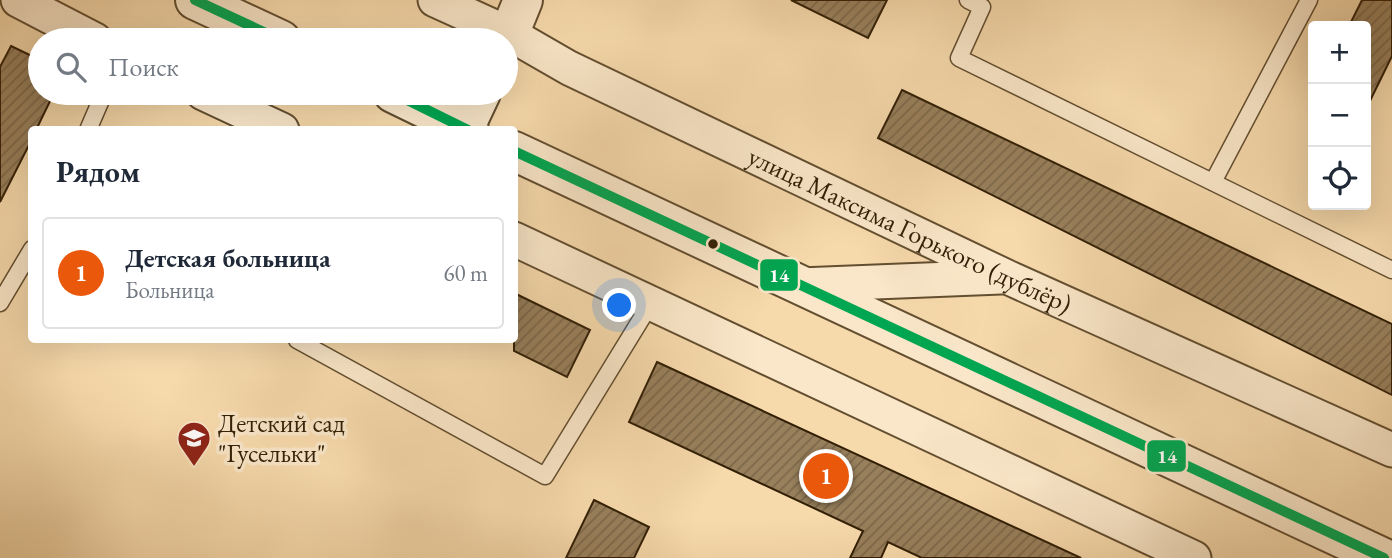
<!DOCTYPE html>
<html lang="ru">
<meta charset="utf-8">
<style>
:root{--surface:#fff;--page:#f6f6f7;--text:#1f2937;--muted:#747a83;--line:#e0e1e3;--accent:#ea580c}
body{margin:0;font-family:"EB Garamond",serif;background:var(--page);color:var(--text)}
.controls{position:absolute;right:21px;top:21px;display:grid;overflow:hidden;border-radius:7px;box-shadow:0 7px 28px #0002}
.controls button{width:63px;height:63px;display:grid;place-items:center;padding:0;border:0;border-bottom:2px solid var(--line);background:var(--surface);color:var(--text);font:35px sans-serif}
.you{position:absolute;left:620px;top:306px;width:24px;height:24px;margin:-18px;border:5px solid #fff;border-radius:50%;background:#1a73e8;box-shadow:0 0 0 10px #1a73e833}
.badge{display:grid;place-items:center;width:46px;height:46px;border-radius:50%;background:var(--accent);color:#fff;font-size:23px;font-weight:700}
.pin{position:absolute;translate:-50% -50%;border:4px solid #fff;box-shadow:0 2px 7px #0006}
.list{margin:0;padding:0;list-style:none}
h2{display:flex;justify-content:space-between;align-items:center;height:91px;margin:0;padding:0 28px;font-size:30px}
h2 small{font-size:23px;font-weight:400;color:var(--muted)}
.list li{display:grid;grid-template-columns:46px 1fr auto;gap:21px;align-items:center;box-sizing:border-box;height:112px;margin:0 14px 14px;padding:0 14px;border:2px solid var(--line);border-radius:7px}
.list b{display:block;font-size:26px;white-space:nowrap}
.list p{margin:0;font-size:23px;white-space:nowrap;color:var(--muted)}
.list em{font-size:23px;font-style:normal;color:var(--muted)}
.icon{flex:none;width:38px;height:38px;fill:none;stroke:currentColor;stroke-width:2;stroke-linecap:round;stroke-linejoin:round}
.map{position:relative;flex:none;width:1392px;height:558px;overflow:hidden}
.search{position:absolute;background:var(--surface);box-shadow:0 7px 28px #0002;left:28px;top:28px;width:490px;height:77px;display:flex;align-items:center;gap:18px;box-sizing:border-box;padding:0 24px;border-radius:38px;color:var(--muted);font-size:26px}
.panel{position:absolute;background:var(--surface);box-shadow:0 7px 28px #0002;left:28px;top:126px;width:490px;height:217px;border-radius:7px}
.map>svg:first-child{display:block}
.building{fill:url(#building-hatch);stroke:#321f06;stroke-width:2}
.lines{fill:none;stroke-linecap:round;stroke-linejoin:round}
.service-casing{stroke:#634e30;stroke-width:19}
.minor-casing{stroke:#634e30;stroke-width:37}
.tertiary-casing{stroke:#634e30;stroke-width:42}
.service{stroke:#fae7c9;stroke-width:16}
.minor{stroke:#fae7c9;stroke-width:33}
.tertiary{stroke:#fae7c9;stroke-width:38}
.bus-1-casing{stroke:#fae7c9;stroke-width:16}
.bus-1{stroke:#00a651;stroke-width:10}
.bus-dot{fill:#321f06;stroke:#fae7c9;stroke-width:2.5}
.labels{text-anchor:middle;stroke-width:7;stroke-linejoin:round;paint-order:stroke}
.street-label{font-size:26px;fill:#321f06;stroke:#fae7c9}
.poi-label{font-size:26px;fill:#321f06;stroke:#fae7c9;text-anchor:start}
.line-badge{stroke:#fae7c9;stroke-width:2.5}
.badge-label{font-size:19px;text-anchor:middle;font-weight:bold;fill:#fff}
</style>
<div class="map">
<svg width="1392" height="558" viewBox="0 0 1392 558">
<defs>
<pattern id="building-hatch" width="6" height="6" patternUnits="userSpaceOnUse" patternTransform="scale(1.75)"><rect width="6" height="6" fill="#98805c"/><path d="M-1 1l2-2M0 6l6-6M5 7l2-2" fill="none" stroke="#7d684a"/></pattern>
</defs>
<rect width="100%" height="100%" fill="#f7daac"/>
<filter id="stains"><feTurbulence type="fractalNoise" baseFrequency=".00286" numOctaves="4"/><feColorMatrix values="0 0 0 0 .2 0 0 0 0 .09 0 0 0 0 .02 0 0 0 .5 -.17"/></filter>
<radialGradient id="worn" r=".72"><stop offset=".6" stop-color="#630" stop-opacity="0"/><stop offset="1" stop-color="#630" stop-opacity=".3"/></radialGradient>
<g class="building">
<polygon points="791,0 887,0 868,38"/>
<polygon points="1362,0 1392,0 1392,56 1366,109 1366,26 1349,26"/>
<polygon points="11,46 40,60 40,93 54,93 36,130 32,130 32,139 0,202 0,67"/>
<polygon points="902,90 1392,324 1392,395 878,138"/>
<polygon points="514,293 590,330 567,377 514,351"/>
<polygon points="657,362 1081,558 922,558 888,542 881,558 850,558 863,531 629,422"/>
<polygon points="594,500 649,527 634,558 566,558"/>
</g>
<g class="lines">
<defs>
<g id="service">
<polyline points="968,0 982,7 959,58 1392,270"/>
<polyline points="88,130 104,93"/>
<polyline points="1213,182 1309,0"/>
<polyline points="0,303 32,249"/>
<polyline points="297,340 545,476 651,303"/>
</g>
<g id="minor">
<polyline points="18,0 95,40"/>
<path id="s1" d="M435,0L510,34L569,68L1007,277L1392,450"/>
<polyline points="203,93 282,130"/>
<polyline points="514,239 1194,558"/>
<polyline points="800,285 1001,277"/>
</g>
<g id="tertiary">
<polyline points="195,0 281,40"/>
<polyline points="506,42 523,0"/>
<polyline points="393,93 469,130"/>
<polyline points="465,127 481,93"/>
<polyline points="514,151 1384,558"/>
</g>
</defs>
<use href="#service" class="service-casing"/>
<use href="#minor" class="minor-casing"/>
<use href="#tertiary" class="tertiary-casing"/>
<use href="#service" class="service"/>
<use href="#minor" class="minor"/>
<use href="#tertiary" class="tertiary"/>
<defs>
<g id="bus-1">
<polyline points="195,0 281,40"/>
<polyline points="393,93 468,130"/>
<polyline points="514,151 1384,558"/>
</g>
</defs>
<use href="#bus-1" class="bus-1-casing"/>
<use href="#bus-1" class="bus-1"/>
</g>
<defs>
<symbol id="school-pin" viewBox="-11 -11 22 30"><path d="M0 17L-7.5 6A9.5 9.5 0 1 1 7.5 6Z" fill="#8f2418" stroke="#fae7c9"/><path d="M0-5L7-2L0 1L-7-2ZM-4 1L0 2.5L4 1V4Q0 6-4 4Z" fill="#fff"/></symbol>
</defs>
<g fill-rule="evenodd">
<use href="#school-pin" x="175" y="419" width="38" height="52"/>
</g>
<circle class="bus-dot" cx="713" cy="244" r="6"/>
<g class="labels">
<g class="street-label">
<text dy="9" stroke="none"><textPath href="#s1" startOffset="528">улица Максима Горького (дублёр)</textPath></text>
</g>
<g class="poi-label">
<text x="218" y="432">Детский сад<tspan x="218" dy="30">"Гусельки"</tspan></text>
</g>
</g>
<g class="line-badge">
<rect x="759" y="258" width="40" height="34" rx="7" fill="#00a651"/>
<rect x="1146" y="439" width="41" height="34" rx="7" fill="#00a651"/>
</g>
<g class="badge-label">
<text x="779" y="282">14</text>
<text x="1167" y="463">14</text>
</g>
<rect width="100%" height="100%" filter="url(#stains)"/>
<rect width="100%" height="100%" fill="url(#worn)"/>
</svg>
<div class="controls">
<button>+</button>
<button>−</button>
<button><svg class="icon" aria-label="locate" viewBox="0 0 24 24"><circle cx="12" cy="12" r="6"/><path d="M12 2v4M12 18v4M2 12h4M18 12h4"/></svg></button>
</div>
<div class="you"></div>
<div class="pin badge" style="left:826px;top:476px">1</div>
<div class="search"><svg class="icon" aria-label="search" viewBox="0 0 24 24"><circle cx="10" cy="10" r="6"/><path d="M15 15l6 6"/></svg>Поиск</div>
<section class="panel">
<h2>Рядом<small></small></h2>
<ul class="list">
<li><span class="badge">1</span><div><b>Детская больница</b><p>Больница</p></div><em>60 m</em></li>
</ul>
</section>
</div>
